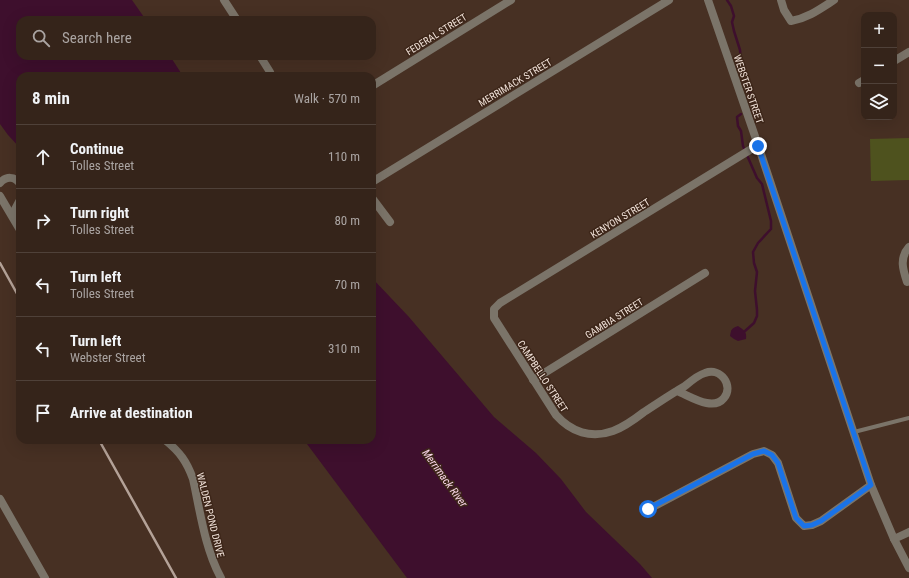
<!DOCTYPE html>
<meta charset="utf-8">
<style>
:root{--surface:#35241a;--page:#3d2c23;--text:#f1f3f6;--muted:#aaa4a2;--line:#4f4139}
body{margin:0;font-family:"Roboto Condensed",sans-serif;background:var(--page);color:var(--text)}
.controls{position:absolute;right:12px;top:12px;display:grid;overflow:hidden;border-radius:8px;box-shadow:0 4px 16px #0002}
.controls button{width:36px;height:36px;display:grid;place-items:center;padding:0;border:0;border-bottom:1px solid var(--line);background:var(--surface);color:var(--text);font:20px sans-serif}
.stop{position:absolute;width:12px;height:12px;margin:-9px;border:3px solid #1a73e8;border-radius:50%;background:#fff}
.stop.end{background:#1a73e8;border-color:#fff;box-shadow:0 1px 4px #0008}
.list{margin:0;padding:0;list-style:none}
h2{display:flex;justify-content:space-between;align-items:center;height:52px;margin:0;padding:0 16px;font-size:17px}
h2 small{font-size:13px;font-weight:400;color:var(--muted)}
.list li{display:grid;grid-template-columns:26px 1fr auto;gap:12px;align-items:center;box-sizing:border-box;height:64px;padding:0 16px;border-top:1px solid var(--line)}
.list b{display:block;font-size:15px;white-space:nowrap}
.list p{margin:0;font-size:13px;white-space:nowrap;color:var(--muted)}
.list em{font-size:13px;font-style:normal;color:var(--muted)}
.icon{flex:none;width:22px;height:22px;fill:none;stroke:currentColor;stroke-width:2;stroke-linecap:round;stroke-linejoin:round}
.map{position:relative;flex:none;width:909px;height:578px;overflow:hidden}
.search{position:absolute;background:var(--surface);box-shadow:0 4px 16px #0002;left:16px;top:16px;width:360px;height:44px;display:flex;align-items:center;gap:10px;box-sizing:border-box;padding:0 14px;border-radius:12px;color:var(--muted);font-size:15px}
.panel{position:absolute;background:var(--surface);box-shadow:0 4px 16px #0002;left:16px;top:72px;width:360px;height:372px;border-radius:12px}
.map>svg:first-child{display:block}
.green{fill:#4e521e}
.water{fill:#3e0f2d}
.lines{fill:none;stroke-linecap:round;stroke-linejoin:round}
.stream{stroke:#3e0f2d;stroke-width:2.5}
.lane{stroke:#7b7469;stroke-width:4}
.street{stroke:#7b7469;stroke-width:8}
.rail{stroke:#b4a298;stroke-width:2.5}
.route{stroke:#1a73e8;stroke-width:5}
.labels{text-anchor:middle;stroke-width:3;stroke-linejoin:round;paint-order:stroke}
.street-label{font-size:10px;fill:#f3e4db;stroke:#3d2619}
.water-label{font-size:11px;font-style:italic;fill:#f9d6e8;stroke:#3d2619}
</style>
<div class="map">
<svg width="909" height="578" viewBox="0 0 909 578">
<rect width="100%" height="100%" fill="#473023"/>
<polygon class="green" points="909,138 909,180 871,181 870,139"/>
<g class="water">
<polygon points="0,0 132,0 146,20 20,20 20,56 170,56 183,76 20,76 20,148 8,135 0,124"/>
<polygon points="372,278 409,317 494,417 536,453 561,479 586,512 640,564 652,578 407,578 304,440 372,440"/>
<path d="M738,326C744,330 747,332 746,339L738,341L734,339L730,336C731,329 732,328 738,326Z"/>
</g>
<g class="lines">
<g class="stream">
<polyline points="727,0 731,6 734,16 732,22 734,31 740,50 741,62 746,74 749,88 756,108"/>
<polyline points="741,114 737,117 738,126 741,131 743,146 757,178 762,184 771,221 771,229 758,243 753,252 754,263 757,272 755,291 757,310 757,316 754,323 745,331"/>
</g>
<polyline class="lane" points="854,432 909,418"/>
<g class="street">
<polyline points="224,0 237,20"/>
<polyline points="708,0 758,145 871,485 894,539 909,568"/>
<path d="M781,0L784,10L791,21C808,18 820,9 834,0"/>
<polyline points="260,56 270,72"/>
<polyline points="894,61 909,52"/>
<polyline points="859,83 864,80"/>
<polyline points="372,86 511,0"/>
<polyline points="372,182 669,0"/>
<path d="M0,183C6,176 15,176 20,184"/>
<polyline points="0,196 20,230"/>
<polyline points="372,198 390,222"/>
<polyline points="12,215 20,200"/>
<path d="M907,282C903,270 899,258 909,247"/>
<polyline points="533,380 705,273"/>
<path d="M677,391C690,396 713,412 724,398C734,386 721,367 705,373C698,375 691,381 685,386C671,394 658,403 644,412C635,419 624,427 613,431C591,439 571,432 556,415L494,318V309L500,303L758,145"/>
<path d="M165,440C180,452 187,462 193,479C200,511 205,549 221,578"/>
<polyline points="0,499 45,578"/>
<polyline points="649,509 753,454 764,451 772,455 778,463 796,518 804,526 812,525 821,521 871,485"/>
<polyline points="894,539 909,532"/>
</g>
<g class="rail">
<polyline points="0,263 20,299"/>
<polyline points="99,440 176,578"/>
</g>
</g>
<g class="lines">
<polyline class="route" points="648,509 753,454 764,451 772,455 778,463 796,518 804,526 812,525 821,521 871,485 758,146"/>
</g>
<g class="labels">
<g class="street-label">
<text transform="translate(436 34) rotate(-32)" y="4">FEDERAL STREET</text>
<text transform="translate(515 82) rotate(-31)" y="4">MERRIMACK STREET</text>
<text transform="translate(749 89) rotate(71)" y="4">WEBSTER STREET</text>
<text transform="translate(620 218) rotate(-31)" y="4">KENYON STREET</text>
<text transform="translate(614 318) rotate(-32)" y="4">GAMBIA STREET</text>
<text transform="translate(543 376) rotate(57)" y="4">CAMPBELLO STREET</text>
<text transform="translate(211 515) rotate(76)" y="4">WALDEN POND DRIVE</text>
</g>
<g class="water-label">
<text transform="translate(445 478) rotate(54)" y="4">Merrimack River</text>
</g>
</g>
</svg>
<div class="controls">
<button>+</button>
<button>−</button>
<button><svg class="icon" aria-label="layers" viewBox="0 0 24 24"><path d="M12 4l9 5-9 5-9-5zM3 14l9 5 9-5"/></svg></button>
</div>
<div class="stop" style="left:648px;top:509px"></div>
<div class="stop end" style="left:758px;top:146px"></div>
<div class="search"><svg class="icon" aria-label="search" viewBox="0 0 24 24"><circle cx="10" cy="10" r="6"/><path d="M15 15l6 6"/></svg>Search here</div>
<section class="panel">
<h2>8 min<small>Walk · 570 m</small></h2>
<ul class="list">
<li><svg class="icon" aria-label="ahead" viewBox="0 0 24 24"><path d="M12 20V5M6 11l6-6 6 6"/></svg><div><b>Continue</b><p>Tolles Street</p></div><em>110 m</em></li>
<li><svg class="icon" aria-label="right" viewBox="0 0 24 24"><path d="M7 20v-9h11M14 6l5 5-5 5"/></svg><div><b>Turn right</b><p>Tolles Street</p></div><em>80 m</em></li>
<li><svg class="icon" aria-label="left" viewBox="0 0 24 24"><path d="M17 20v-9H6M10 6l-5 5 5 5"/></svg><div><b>Turn left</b><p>Tolles Street</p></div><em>70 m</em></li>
<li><svg class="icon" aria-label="left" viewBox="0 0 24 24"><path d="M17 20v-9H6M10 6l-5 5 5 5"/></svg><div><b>Turn left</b><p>Webster Street</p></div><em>310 m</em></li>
<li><svg class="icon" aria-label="arrive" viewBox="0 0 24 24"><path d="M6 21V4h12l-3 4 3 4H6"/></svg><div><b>Arrive at destination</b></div></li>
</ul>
</section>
</div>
